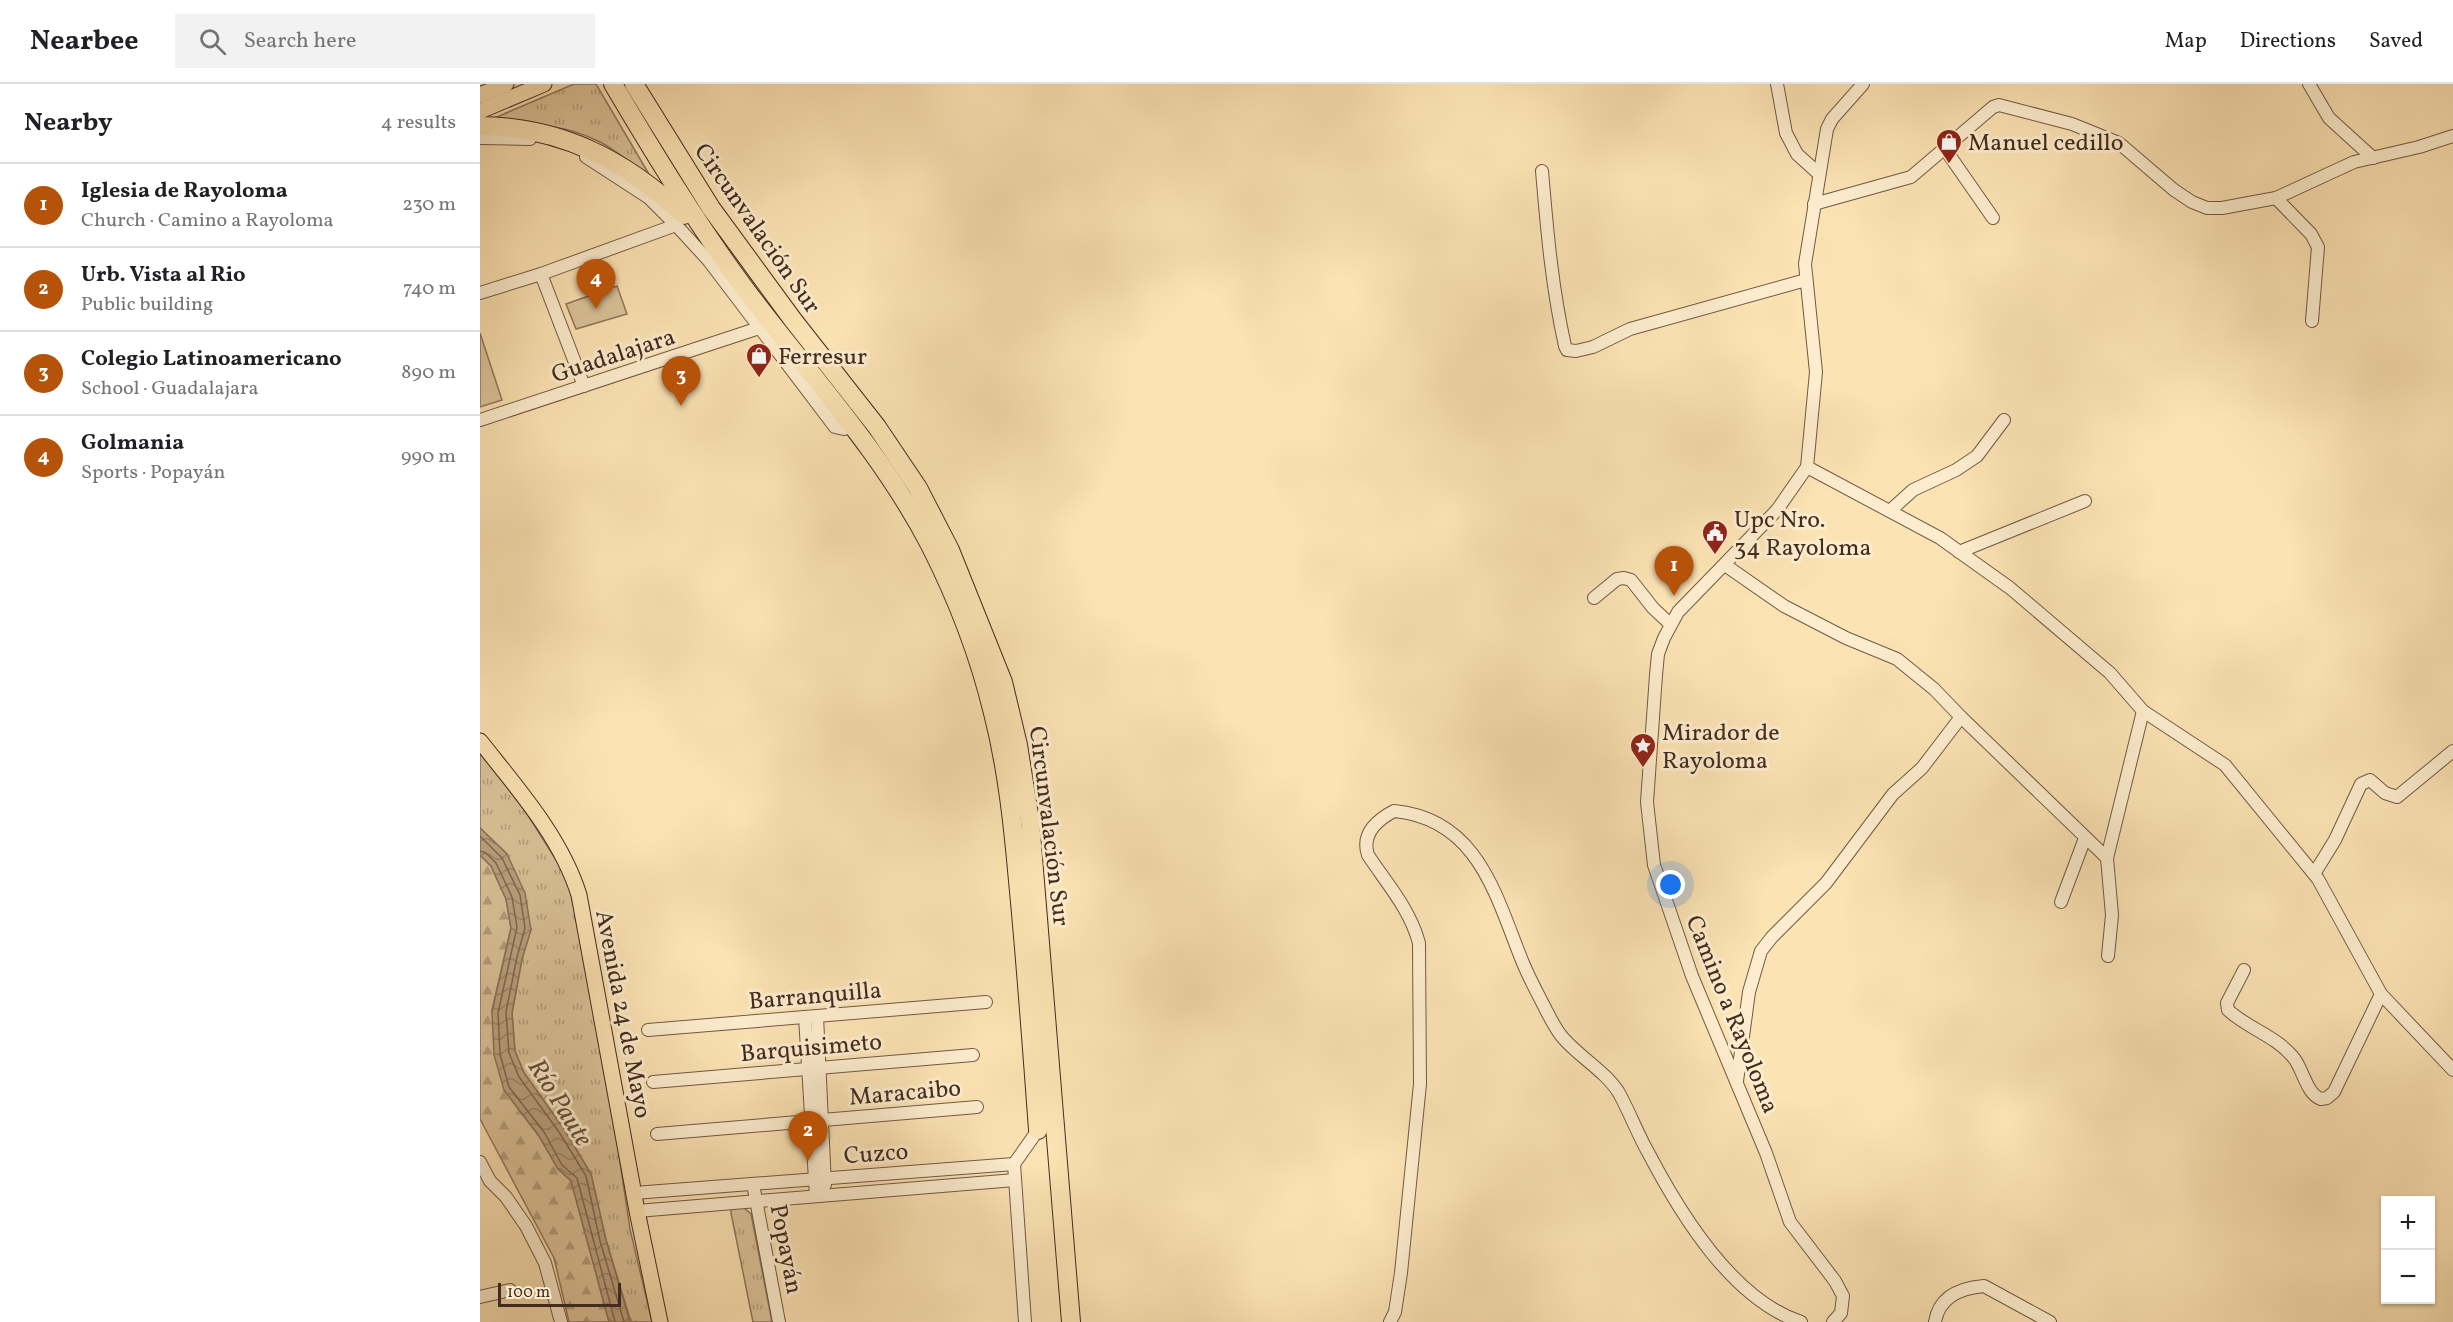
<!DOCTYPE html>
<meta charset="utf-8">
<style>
:root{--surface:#fff;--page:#f2f2f2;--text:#202124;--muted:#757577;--line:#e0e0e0;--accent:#b45309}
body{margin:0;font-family:Vollkorn,serif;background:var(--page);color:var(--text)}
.controls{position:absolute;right:18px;bottom:18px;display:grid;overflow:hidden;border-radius:0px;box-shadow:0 2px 4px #0004}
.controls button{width:54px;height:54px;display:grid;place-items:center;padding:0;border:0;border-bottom:2px solid var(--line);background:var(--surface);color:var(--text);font:30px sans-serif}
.scale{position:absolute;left:18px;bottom:15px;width:123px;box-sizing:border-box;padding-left:6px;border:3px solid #432b20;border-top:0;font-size:16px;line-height:21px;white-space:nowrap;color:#432b20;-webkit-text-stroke:4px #fdedce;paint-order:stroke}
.you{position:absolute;left:1191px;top:801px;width:21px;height:21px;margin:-15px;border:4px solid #fff;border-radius:50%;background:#1a73e8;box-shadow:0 0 0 9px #1a73e833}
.badge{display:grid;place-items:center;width:39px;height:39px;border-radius:50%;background:var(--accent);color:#fff;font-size:20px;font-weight:700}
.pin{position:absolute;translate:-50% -50px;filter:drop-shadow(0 2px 3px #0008)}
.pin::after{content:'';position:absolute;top:32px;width:21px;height:18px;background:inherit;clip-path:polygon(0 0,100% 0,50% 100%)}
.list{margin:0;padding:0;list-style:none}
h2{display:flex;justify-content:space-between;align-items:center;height:78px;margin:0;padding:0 24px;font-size:26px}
h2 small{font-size:20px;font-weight:400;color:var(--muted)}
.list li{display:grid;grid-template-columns:39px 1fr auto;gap:18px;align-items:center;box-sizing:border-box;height:84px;padding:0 24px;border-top:2px solid var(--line)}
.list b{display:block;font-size:22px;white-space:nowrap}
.list p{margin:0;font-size:20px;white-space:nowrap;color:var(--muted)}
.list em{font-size:20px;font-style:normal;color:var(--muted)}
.icon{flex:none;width:33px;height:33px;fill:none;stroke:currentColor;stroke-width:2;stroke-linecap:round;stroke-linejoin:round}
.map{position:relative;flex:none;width:1973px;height:1238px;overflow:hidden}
header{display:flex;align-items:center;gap:36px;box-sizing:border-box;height:84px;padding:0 30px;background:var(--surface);border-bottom:2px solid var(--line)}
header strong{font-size:28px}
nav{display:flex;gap:33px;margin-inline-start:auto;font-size:21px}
.search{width:420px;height:54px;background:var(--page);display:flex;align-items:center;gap:15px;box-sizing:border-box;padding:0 21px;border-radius:0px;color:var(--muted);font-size:22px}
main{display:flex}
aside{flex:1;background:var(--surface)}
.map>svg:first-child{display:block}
.grass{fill:url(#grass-tufts);stroke:#90785e;stroke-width:1.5}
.forest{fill:url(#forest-firs);stroke:#90785e;stroke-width:1.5}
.garden{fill:#ddc49b;stroke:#90785e;stroke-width:1.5}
.water{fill:url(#water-waves);stroke:#8c745b;stroke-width:1.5}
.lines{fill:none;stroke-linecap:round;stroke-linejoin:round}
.shore{stroke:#806851;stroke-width:1.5}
.minor-casing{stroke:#715945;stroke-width:14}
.major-casing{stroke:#432b20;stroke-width:17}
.highway-casing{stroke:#432b20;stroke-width:20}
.minor{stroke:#fdedce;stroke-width:12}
.major{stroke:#fce3b4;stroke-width:15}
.highway{stroke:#fce3b4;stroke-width:18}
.labels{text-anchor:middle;stroke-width:6;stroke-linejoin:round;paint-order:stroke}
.poi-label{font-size:24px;fill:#432b20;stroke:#fdedce;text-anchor:start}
.street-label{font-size:24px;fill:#432b20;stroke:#fdedce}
.water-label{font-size:26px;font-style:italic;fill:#684f3d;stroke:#fdedce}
</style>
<header>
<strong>Nearbee</strong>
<div class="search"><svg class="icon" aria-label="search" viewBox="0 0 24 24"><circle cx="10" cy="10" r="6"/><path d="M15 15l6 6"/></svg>Search here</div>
<nav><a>Map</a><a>Directions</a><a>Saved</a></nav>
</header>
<main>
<aside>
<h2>Nearby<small>4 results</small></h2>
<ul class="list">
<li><span class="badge">1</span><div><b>Iglesia de Rayoloma</b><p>Church · Camino a Rayoloma</p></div><em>230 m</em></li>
<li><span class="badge">2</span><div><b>Urb. Vista al Rio</b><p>Public building</p></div><em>740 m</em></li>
<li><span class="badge">3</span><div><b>Colegio Latinoamericano</b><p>School · Guadalajara</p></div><em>890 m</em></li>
<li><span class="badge">4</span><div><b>Golmania</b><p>Sports · Popayán</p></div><em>990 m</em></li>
</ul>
</aside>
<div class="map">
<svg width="1973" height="1238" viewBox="0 0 1973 1238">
<defs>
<pattern id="grass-tufts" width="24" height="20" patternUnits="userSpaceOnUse" patternTransform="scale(1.5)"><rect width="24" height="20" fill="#ddc49b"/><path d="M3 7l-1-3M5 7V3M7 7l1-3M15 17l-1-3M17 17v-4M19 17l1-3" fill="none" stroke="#b59f7e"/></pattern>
<pattern id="forest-firs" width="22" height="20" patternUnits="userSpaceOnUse" patternTransform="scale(1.5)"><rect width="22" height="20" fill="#ddc49b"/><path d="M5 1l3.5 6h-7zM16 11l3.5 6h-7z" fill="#b59f7e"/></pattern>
<pattern id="water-waves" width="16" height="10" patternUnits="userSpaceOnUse" patternTransform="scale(1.5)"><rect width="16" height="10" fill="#bda482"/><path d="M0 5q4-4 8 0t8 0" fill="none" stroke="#9b866a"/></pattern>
</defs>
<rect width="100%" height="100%" fill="#fce3b4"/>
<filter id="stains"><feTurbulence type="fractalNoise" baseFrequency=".00333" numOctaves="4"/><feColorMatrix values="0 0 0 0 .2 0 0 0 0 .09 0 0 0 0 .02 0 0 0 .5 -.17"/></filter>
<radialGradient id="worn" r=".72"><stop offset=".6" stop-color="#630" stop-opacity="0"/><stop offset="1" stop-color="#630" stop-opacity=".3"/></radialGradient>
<g class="grass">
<path d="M94,0H116L170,92C153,81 137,67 120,58C84,39 44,39 5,38Z"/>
<polygon points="0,667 44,725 88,795 124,971 150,1145 172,1238 151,1238 126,1156 111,1090 84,1045 44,989 35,967 32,929 42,875 51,845 27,770 0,744"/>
<polygon points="263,1123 271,1130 292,1238 273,1238 251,1129 251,1124"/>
</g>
<polygon class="forest" points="0,771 11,782 26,815 31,844 12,926 24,1006 59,1052 78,1085 91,1096 129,1238 89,1238 74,1174 0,1035"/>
<g class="garden">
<polygon points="137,202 147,230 96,245 86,220"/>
<polygon points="0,249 22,316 0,323"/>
</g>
<polygon class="water" points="0,744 27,770 45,809 51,846 42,875 32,929 35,967 44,989 84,1045 111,1090 126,1156 150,1238 129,1238 91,1097 78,1085 59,1052 24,1006 14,971 12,928 31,844 26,815 11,782 0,771"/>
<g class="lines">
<g class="shore">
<polyline points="0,752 22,774 40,811 45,844 37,873 26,928 29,969 39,993 79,1048 106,1092 120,1157 144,1238"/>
<polyline points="0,767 6,769 16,779 32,813 37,843 18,929 20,970 29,1003 64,1048 82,1081 97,1094 135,1238"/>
</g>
<defs>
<g id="minor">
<polyline points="1297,0 1306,49 1317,70 1338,89"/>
<polyline points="1829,0 1849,34 1893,74"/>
<polyline points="0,54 50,55"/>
<polyline points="1465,65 1513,134"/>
<polyline points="106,73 169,114 196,141 229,177 355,343 364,345 373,343"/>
<path d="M1062,87C1067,146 1072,204 1085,262L1087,266L1096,267L1113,263L1150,245L1326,196"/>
<polyline points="1796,114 1831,150 1838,163 1832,237"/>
<polyline points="1334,120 1431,93 1513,23 1519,21 1592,40 1639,59 1694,106 1712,118 1727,124 1742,124 1796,114 1874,78 1939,63 1973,52"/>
<polyline points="61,190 104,302"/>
<polyline points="0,209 61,190 196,141"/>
<polyline points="0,336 279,244"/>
<polyline points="1327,383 1460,454 1530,504 1630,589 1663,627 1745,681 1838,795 1901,910 1973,986"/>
<polyline points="1411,426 1433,406 1476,386 1497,372 1524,336"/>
<polyline points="1479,468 1605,417"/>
<polyline points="1245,481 1304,522 1366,554 1417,575 1454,605 1481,633 1627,774"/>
<polyline points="1114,514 1137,495 1144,494 1151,496 1173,524 1190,540"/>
<polyline points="1834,790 1855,756 1881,700 1890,696 1905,709 1917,713 1973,667"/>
<polyline points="1581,818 1605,754"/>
<polyline points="1628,872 1632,831 1627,774 1663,627"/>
<path d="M1764,886L1747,919L1748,926C1767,944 1796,952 1813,973C1823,984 1826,1010 1841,1015L1847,1014L1854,1008L1901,910"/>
<polyline points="337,932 345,1101"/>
<polyline points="325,933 336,1112"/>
<polyline points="168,946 506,918"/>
<polyline points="1257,997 1269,908 1281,867 1292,853 1346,799 1413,710 1442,684 1481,633"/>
<polyline points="173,998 493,971"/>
<polyline points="177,1050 497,1023"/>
<polyline points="0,1078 10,1097 26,1113 46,1142 65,1179 81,1238"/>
<polyline points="273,1100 299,1238"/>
<polyline points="154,1109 534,1080"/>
<polyline points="157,1127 535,1096"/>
<polyline points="0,1213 30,1206"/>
<polyline points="545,1238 534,1080 558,1046"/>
<path d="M910,1238L915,1228L921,1189L940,1000L939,859C930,825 907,800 888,771C881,750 897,736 914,727C999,735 1016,813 1043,879C1050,896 1059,912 1067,928C1072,937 1077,948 1084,955C1101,974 1126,988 1139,1009C1150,1029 1158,1051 1169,1070C1201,1131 1253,1216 1321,1238"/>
<polyline points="1353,1238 1361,1229 1363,1212 1355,1197 1310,1138 1286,1069 1212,892 1174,781 1167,718 1176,591 1178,570 1184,554 1198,528 1297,426 1327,383 1336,288 1325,180 1347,45 1352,35 1383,0"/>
<path d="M1455,1238C1459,1213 1480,1204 1504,1202L1570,1238"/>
</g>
<g id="major">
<polyline points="0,11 26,0"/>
<polyline points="0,27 64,0"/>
<path d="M0,657C37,704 81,753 99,811L157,1127L180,1238"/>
</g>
<g id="highway">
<path d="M133,0C175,71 217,140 266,206C328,289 402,368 450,461C477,514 499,571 513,629C527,684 533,740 538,797C546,880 552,963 558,1046"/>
<polyline points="154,0 231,124 313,236 397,343 438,404 470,466 523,598 538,661 550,737 591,1238"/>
<path d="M0,42C82,43 145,76 204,131"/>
</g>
</defs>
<use href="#minor" class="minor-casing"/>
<use href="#major" class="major-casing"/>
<use href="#highway" class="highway-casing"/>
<use href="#minor" class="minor"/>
<use href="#major" class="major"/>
<use href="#highway" class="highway"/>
</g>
<defs>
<symbol id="shop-pin" viewBox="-11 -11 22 30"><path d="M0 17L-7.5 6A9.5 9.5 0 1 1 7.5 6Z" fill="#8f2418" stroke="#fdedce"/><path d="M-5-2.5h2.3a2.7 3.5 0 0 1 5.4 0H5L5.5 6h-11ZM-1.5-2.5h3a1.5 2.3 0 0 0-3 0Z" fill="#fff"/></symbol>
<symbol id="civic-pin" viewBox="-11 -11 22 30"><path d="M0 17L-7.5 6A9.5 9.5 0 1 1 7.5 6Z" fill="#8f2418" stroke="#fdedce"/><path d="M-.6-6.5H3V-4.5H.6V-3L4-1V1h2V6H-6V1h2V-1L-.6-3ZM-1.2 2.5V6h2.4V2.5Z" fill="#fff"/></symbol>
<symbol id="sight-pin" viewBox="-11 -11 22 30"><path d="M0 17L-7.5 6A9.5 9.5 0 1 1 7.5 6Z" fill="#8f2418" stroke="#fdedce"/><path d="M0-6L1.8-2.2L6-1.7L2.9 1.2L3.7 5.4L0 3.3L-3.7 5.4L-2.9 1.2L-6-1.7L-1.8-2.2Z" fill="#fff"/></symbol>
</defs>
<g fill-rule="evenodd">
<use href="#shop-pin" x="1454" y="43" width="30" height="40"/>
<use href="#shop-pin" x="264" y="257" width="30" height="40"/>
<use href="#civic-pin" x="1220" y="434" width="30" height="40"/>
<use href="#sight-pin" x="1148" y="647" width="30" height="40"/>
</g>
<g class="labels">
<g class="poi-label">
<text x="1488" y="66">Manuel cedillo</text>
<text x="298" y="280">Ferresur</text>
<text x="1254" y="443">Upc Nro.<tspan x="1254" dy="28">34 Rayoloma</tspan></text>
<text x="1182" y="656">Mirador de<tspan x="1182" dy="28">Rayoloma</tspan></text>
</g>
<g class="street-label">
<text transform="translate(278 144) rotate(55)" y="8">Circunvalación Sur</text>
<text transform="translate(133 271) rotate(-18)" y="8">Guadalajara</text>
<text transform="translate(570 742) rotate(83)" y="8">Circunvalación Sur</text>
<text transform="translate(335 911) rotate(-5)" y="8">Barranquilla</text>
<text transform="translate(144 930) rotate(79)" y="8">Avenida 24 de Mayo</text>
<text transform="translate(1253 930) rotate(68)" y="8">Camino a Rayoloma</text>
<text transform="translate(331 963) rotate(-5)" y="8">Barquisimeto</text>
<text transform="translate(425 1008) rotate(-5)" y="8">Maracaibo</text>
<text transform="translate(396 1069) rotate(-4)" y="8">Cuzco</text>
<text transform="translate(307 1165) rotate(79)" y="8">Popayán</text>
</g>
<g class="water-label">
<text transform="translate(81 1018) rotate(58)" y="9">Río Paute</text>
</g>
</g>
<rect width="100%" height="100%" filter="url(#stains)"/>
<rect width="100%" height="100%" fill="url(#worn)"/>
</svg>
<div class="controls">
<button>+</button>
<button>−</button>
</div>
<div class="scale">100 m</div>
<div class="you"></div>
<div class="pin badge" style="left:1194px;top:512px">1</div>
<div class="pin badge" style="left:328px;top:1077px">2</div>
<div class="pin badge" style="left:201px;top:322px">3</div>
<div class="pin badge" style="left:116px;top:225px">4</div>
</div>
</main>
